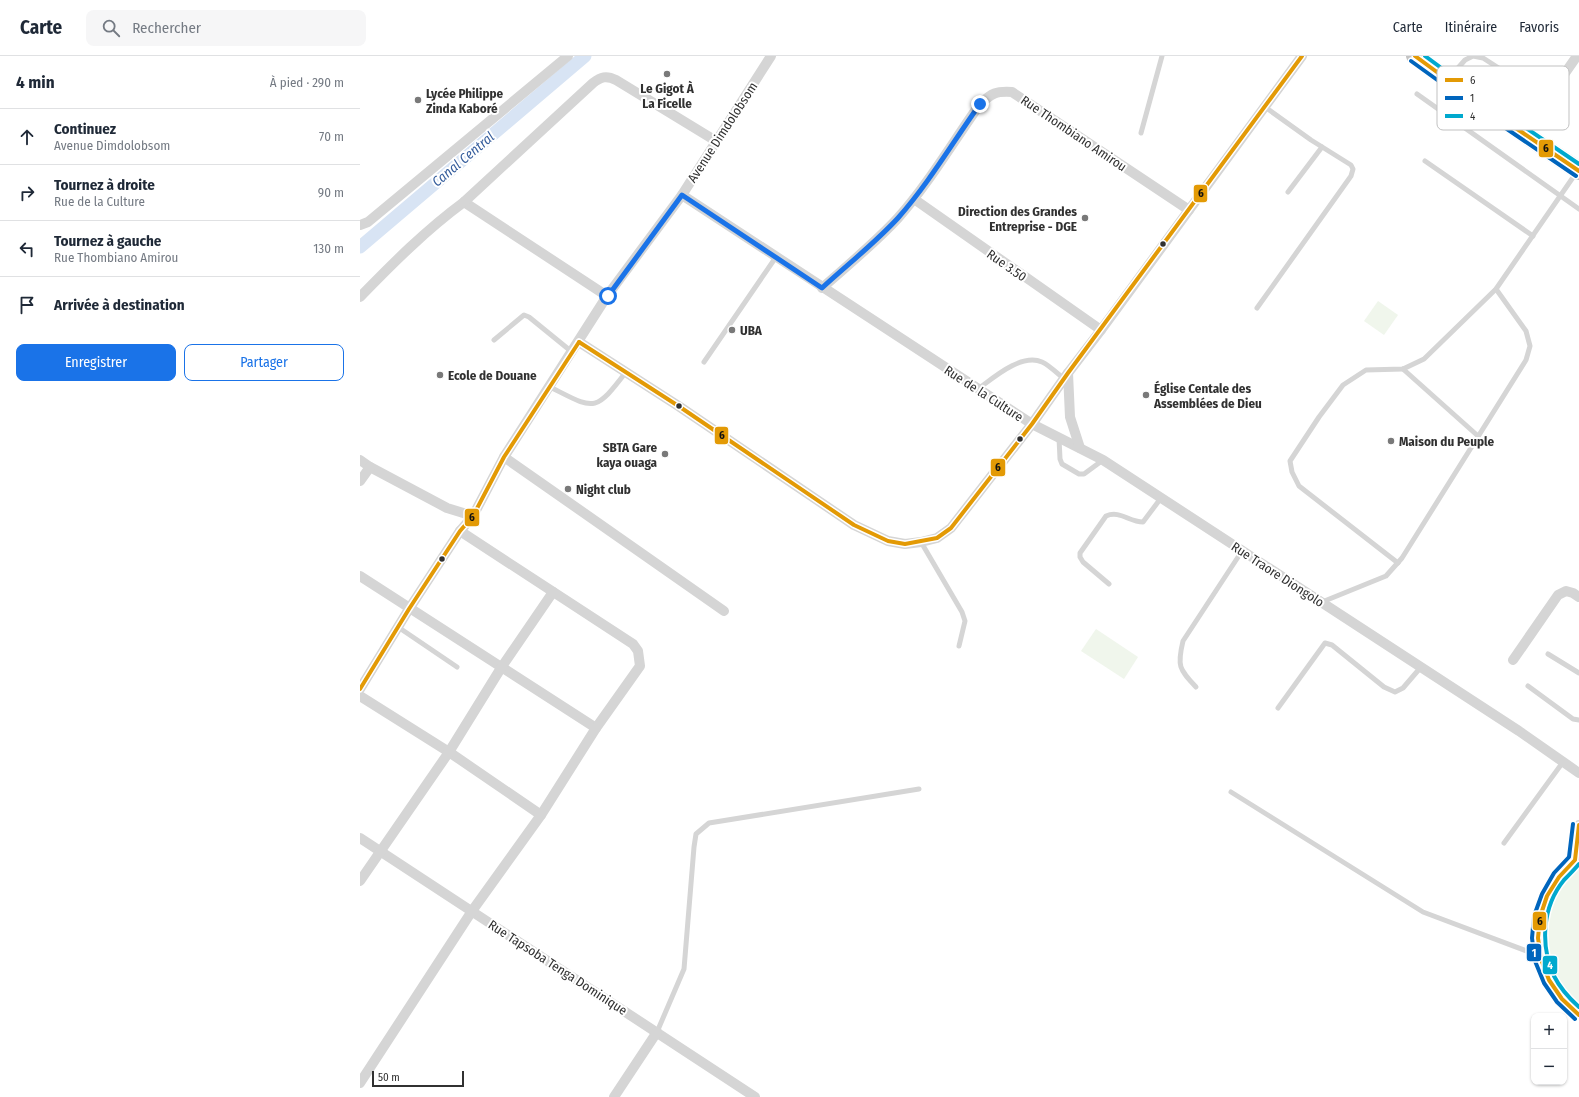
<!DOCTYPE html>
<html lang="fr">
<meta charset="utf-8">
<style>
:root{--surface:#fff;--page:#f6f6f7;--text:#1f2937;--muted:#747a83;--line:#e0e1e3;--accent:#1a73e8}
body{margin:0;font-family:"Fira Sans Condensed",sans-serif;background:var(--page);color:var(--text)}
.controls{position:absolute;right:12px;bottom:12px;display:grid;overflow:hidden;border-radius:8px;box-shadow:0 1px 3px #0004}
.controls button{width:36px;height:36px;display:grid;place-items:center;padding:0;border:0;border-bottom:1px solid var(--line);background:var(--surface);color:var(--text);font:20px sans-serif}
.scale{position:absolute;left:12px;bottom:10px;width:92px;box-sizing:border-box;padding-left:4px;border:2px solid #313131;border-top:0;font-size:11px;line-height:14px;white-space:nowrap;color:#313131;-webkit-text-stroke:3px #fff;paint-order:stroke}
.stop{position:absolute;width:12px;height:12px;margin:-9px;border:3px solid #1a73e8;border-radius:50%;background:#fff}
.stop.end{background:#1a73e8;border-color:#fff;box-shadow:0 1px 4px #0008}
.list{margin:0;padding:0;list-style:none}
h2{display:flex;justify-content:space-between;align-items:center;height:52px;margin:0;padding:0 16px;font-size:17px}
h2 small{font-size:13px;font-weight:400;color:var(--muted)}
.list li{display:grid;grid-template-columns:26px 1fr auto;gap:12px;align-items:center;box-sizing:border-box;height:56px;padding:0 16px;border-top:1px solid var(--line)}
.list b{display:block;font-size:15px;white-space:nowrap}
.list p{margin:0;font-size:13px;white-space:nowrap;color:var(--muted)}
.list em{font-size:13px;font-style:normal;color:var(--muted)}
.actions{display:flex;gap:8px;padding:12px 16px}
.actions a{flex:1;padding:9px 0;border:1px solid var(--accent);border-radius:8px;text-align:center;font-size:14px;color:var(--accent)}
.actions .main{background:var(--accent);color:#fff}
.icon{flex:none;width:22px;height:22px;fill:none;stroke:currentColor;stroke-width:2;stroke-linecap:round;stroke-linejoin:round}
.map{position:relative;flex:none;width:1219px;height:1041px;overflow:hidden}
header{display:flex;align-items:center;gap:24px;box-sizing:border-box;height:56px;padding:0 20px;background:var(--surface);border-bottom:1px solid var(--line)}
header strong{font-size:19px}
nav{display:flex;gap:22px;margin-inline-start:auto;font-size:14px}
.search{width:280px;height:36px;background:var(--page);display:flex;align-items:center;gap:10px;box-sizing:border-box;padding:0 14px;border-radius:8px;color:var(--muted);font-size:15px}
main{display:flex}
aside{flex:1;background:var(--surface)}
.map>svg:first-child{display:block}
.green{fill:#f0f6ec}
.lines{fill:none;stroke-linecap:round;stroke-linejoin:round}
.canal{stroke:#d8e4f4;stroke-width:13}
.street-tunnel{stroke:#d6d6d6;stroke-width:10;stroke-dasharray:10 5;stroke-linecap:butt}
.lane{stroke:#d5d5d5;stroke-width:5}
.street{stroke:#d5d5d5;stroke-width:10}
.highway{stroke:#c3c3c3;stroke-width:18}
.bus-1-casing{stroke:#fff;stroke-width:7}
.bus-2-casing{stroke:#fff;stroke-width:7}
.bus-3-casing{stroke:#fff;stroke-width:7}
.bus-1{stroke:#e39a05;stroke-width:4}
.bus-2{stroke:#0065bd;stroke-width:4}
.bus-3{stroke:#00a9ce;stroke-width:4}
.route{stroke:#1a73e8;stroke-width:5}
.poi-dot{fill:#797979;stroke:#fff;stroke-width:1.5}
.bus-dot{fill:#313131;stroke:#fff;stroke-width:1.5}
.labels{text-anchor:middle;stroke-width:4;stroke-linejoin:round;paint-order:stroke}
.poi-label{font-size:13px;font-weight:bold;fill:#313131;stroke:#fff;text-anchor:start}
.street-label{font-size:13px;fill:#313131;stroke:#fff}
.water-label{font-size:14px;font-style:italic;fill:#355d9c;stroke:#fff}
.key{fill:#fff;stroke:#c1c1c1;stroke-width:1}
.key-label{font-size:11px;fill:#313131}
.line-badge{stroke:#fff;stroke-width:1.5}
.badge-label{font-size:11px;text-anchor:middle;font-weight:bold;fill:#fff}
.pale-badge-label{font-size:11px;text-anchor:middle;font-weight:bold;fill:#111}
</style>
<header>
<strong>Carte</strong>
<div class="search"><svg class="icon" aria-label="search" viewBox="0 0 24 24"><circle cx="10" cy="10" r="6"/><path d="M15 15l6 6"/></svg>Rechercher</div>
<nav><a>Carte</a><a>Itinéraire</a><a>Favoris</a></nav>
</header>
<main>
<aside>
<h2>4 min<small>À pied · 290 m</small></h2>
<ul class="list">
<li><svg class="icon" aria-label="ahead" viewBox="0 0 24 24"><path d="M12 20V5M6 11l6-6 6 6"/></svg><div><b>Continuez</b><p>Avenue Dimdolobsom</p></div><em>70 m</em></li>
<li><svg class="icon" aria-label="right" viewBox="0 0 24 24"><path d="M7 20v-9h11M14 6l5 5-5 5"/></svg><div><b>Tournez à droite</b><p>Rue de la Culture</p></div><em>90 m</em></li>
<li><svg class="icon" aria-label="left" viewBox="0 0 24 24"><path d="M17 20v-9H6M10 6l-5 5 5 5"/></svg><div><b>Tournez à gauche</b><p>Rue Thombiano Amirou</p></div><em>130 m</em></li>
<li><svg class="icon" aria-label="arrive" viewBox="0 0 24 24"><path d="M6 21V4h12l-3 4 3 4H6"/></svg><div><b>Arrivée à destination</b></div></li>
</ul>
<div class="actions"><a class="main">Enregistrer</a><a>Partager</a></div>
</aside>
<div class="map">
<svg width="1219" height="1041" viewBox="0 0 1219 1041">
<rect width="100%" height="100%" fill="#fff"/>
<g class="green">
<polygon points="1018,245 1038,259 1024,279 1004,265"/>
<polygon points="736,573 778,601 764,623 721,595"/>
<path d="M1219,809V949C1173,912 1177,847 1219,809Z"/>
</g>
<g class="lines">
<polyline class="canal" points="0,191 225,0"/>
<path class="street-tunnel" d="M1215,804C1165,846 1166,919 1219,959"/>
<g class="lane">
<polyline points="1090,21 1105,4 1113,0 1123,2 1171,33"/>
<polyline points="1057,38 1219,153"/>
<polyline points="1087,59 1100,38"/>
<polyline points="781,77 802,0"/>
<polyline points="1065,105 1173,180"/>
<polyline points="928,136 962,91"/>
<polyline points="897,252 991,120 993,113 991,109 951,84 905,51"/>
<polyline points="134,284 164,259 169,261 212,296"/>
<polyline points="344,306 416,201"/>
<polyline points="1043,313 1118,380"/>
<path d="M190,331C234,353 234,358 266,316"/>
<path d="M618,333C633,322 661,297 682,306C689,309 697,317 704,323"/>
<polyline points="699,382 700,403 702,408 719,418 724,418 743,404"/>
<polyline points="561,486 602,556 605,565 599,590"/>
<polyline points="1038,507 939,430 932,416 930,405 959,361 983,329 1006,314 1043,313 1064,303 1136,233 1216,117"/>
<path d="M749,528L723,506L720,501V497L746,460C760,454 769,466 783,466L801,442"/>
<polyline points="962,546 1026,520 1042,502 1166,304 1170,290 1166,275 1136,233"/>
<polyline points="38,571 97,611"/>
<polyline points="1188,598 1219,617"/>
<polyline points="1168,630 1213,663 1219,664"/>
<path d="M836,631C819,613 817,610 823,585L882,495"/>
<polyline points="918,652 965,587 972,589 1024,631 1035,636 1043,632 1061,611"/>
<polyline points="871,736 1063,856 1180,900"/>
<polyline points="1144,787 1203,706"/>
<polyline points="297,976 324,913 334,791 336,778 349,767 559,733"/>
</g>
<g class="street">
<polyline points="1164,76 1217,0"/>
<polyline points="322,139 672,368 743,404 1159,675 1219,717"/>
<polyline points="554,143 741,274"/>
<polyline points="104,146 247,240"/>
<polyline points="0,169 8,166 208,0"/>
<path d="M462,232C488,209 515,187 538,162C569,127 593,86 620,48C632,37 636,35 652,36L829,154"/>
<path d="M0,241C33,207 66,174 104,146L233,27C241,21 246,19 256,24L356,85"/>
<polyline points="219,286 320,351 494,469 528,485 545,488 561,486 577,482 591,472 672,368 708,317 741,274 942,0"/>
<polyline points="708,317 710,361 720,392"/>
<polyline points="144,401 364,555"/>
<polyline points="0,404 10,411 87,452 113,460"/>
<polyline points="0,425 10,411"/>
<polyline points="0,520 236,672"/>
<polyline points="1153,604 1198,539 1206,535 1213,537 1219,541"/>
<polyline points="0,633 49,553 100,475 113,460 144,401 247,240 322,139 411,0"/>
<polyline points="0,640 89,696 181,759"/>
<polyline points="0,782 395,1041"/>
<polyline points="1215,804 1219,769"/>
<polyline points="0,825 89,696 141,612 193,536"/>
<polyline points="0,1027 112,855 181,759 236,672 280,610 278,595 273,588 100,475"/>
<polyline points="254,1041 297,976"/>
</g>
<polyline class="highway" points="1055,0 1119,47 1219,115"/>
<defs>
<g id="bus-1">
<polyline points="1055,0 1119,47 1219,115"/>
<polyline points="219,286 320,351 494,469 528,485 545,488 577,482 591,472 672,368 708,317 942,0"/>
<polyline points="0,633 49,553 100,475 113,460 144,401 219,286"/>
<polyline points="1219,769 1215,804 1199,821 1187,840 1180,861 1178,882 1181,903 1189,924 1202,943 1219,959"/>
</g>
<g id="bus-2">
<polyline points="1051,5 1116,52 1216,120"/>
<polyline points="1213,768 1209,801 1194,817 1182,838 1174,860 1172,882 1175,905 1184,927 1197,946 1215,963"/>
</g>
<g id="bus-3">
<polyline points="1065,0 1122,42 1219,108"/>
<path d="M1219,808C1214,814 1209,819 1204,824C1182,851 1180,889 1194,920C1200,932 1209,942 1219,951"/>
</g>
</defs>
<use href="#bus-1" class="bus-1-casing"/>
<use href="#bus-2" class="bus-2-casing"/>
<use href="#bus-3" class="bus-3-casing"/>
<use href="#bus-1" class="bus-1"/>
<use href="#bus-2" class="bus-2"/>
<use href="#bus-3" class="bus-3"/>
</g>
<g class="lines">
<path class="route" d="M248,240L322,139L462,232C487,209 515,187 538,162C569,127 593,86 620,48"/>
</g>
<g class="poi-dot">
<circle cx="307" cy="18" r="4"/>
<circle cx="58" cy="44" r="4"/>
<circle cx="725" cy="162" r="4"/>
<circle cx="372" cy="274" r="4"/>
<circle cx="80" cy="319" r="4"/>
<circle cx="786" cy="339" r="4"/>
<circle cx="1031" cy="385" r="4"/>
<circle cx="305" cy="398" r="4"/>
<circle cx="208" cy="433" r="4"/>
</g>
<g class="bus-dot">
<circle cx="803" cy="188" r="3.5"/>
<circle cx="319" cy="350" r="3.5"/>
<circle cx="660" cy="383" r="3.5"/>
<circle cx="82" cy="503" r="3.5"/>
</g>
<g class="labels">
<g class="poi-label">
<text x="307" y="37" text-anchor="middle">Le Gigot À<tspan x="307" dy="15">La Ficelle</tspan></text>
<text x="66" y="42">Lycée Philippe<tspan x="66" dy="15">Zinda Kaboré</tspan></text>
<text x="717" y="160" text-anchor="end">Direction des Grandes<tspan x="717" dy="15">Entreprise - DGE</tspan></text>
<text x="380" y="279">UBA</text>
<text x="88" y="324">Ecole de Douane</text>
<text x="794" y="337">Église Centale des<tspan x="794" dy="15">Assemblées de Dieu</tspan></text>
<text x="1039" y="390">Maison du Peuple</text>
<text x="297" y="396" text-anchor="end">SBTA Gare<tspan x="297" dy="15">kaya ouaga</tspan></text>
<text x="216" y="438">Night club</text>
</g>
<g class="street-label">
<text transform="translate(362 76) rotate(-57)" y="5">Avenue Dimdolobsom</text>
<text transform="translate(714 77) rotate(34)" y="5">Rue Thombiano Amirou</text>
<text transform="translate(647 209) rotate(35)" y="5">Rue 3.50</text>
<text transform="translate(624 337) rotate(33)" y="5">Rue de la Culture</text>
<text transform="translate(918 518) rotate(33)" y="5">Rue Traore Diongolo</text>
<text transform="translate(198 911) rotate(33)" y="5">Rue Tapsoba Tenga Dominique</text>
</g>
<g class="water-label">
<text transform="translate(103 103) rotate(-40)" y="5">Canal Central</text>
</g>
</g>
<rect x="1077" y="10" width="132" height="64" rx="6" class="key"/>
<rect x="1085" y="22" width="18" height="4" fill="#e39a05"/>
<rect x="1085" y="40" width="18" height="4" fill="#0065bd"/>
<rect x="1085" y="58" width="18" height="4" fill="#00a9ce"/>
<g class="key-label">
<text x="1110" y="28">6</text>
<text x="1110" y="46">1</text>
<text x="1110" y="64">4</text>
</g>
<g class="line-badge">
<rect x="1178" y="83" width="16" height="19" rx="4" fill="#e39a05"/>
<rect x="833" y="128" width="15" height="19" rx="4" fill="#e39a05"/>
<rect x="354" y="370" width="15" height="19" rx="4" fill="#e39a05"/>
<rect x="630" y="402" width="16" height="19" rx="4" fill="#e39a05"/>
<rect x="104" y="452" width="16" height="19" rx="4" fill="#e39a05"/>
<rect x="1172" y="855" width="15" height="20" rx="4" fill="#e39a05"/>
<rect x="1166" y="887" width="16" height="19" rx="4" fill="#0065bd"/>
<rect x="1182" y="899" width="16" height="20" rx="4" fill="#00a9ce"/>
</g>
<g class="badge-label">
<text x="1174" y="901">1</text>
<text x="1190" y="913">4</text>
</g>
<g class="pale-badge-label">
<text x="1186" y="96">6</text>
<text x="841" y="141">6</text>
<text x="362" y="383">6</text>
<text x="638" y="415">6</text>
<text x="112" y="465">6</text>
<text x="1180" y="869">6</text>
</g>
</svg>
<div class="controls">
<button>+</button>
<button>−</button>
</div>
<div class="scale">50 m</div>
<div class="stop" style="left:248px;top:240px"></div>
<div class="stop end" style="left:620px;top:48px"></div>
</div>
</main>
